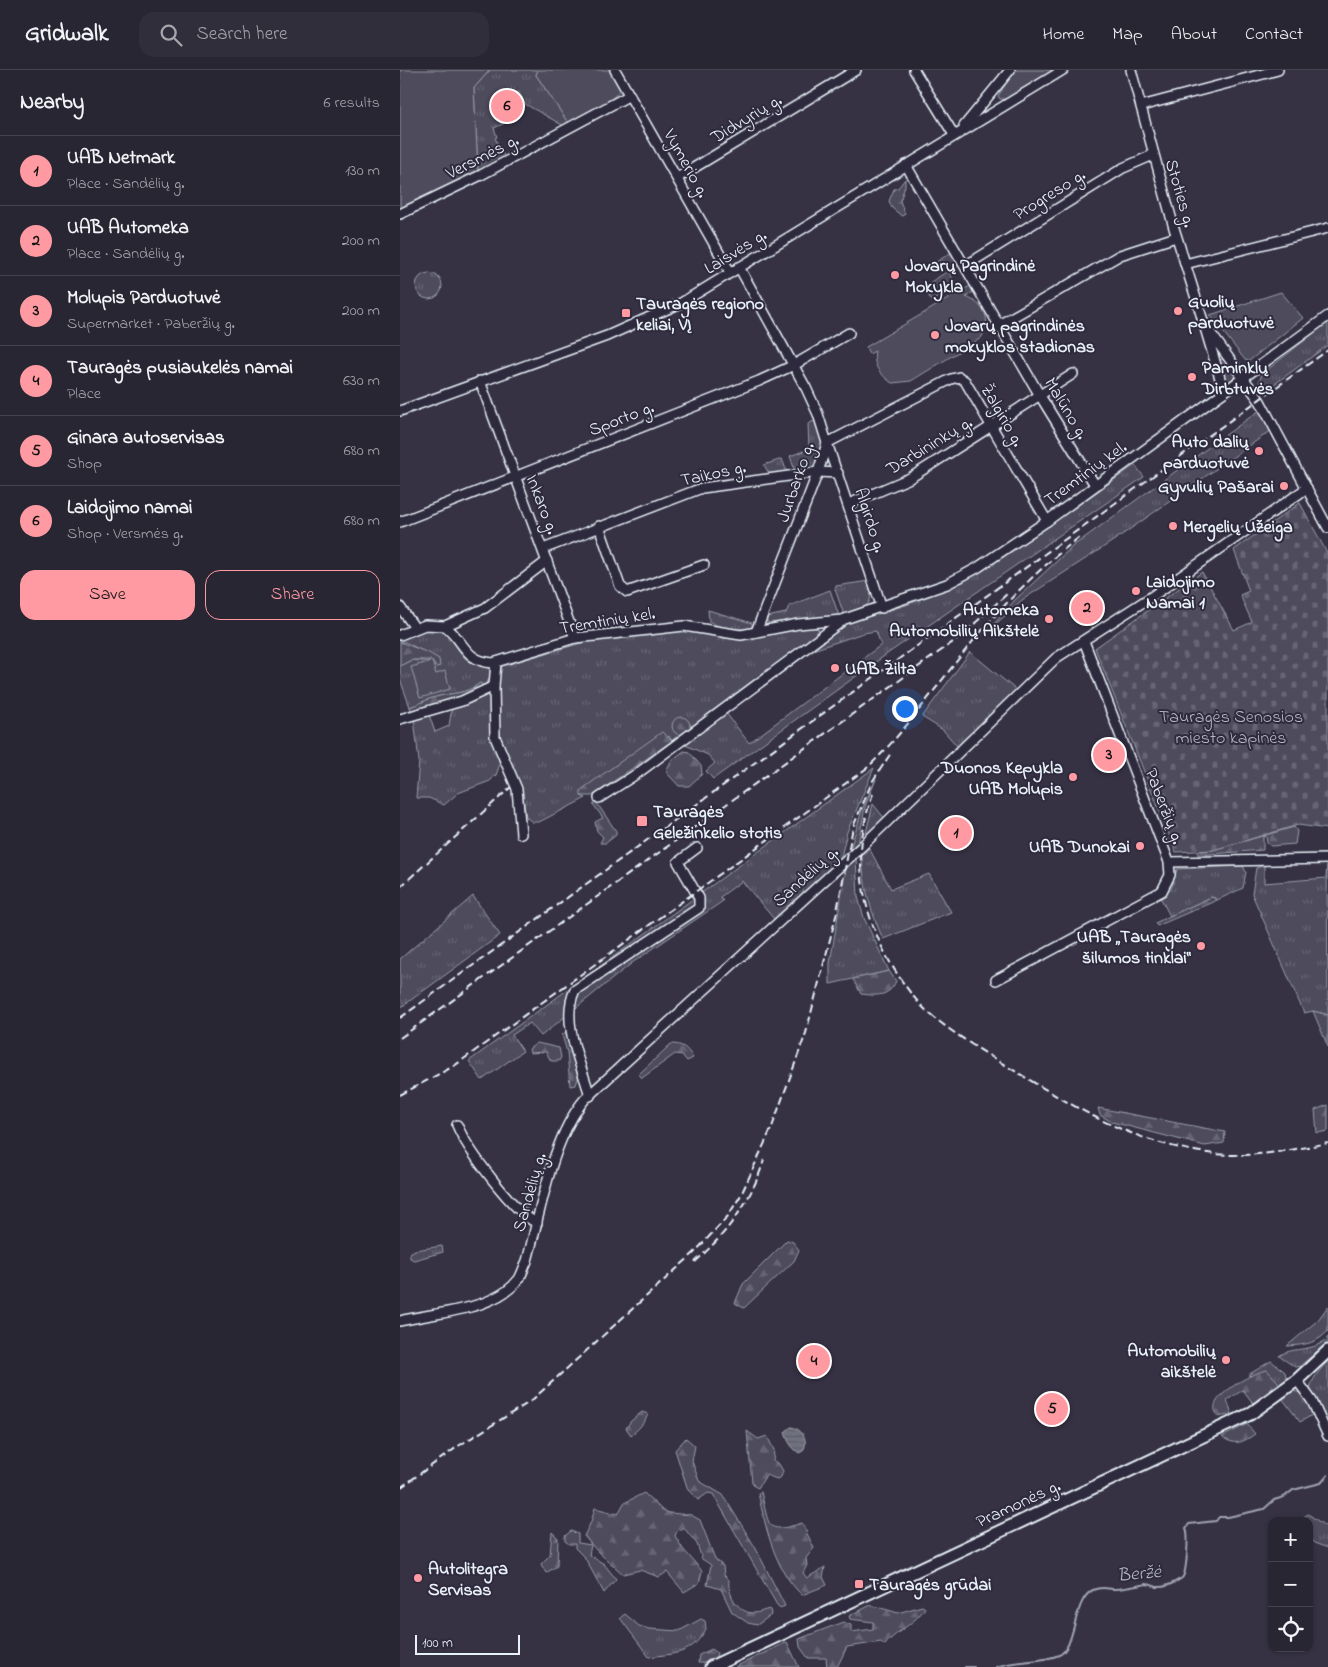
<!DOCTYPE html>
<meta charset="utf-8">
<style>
:root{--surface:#282633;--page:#302e3b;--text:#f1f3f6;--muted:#a5a5ac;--line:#44434e;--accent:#ff9aa2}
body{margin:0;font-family:"Indie Flower",sans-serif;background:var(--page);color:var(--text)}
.controls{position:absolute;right:15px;bottom:15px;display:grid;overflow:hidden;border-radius:10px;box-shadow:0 1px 4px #0004}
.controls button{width:45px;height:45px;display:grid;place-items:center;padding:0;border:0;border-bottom:1px solid var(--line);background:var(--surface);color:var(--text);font:25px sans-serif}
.scale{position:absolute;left:15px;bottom:12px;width:105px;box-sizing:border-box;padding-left:5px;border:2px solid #e8f1f8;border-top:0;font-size:14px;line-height:18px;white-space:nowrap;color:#e8f1f8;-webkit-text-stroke:4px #2f2a3d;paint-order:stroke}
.you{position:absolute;left:504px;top:638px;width:18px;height:18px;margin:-12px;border:4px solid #fff;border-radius:50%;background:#1a73e8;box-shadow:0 0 0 8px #1a73e833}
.badge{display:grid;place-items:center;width:32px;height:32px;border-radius:50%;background:var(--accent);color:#111;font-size:16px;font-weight:700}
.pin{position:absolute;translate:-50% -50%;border:2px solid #fff;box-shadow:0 1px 5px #0006}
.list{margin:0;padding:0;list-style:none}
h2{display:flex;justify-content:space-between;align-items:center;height:65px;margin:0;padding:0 20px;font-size:21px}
h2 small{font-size:16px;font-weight:400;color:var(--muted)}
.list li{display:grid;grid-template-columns:32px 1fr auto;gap:15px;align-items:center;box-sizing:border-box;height:70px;padding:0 20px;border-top:1px solid var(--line)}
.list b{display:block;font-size:19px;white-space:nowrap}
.list p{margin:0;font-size:16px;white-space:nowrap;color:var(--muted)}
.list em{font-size:16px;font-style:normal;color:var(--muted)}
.actions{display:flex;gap:10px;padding:15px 20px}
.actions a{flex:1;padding:11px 0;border:1px solid var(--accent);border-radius:15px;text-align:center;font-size:18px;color:var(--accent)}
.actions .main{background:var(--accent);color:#111}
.icon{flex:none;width:28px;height:28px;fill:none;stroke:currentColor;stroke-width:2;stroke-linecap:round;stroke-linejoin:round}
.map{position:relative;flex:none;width:928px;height:1597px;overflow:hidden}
header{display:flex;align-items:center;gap:30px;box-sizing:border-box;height:70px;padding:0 25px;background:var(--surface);border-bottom:1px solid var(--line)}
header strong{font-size:24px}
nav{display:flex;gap:28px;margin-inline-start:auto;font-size:18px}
.search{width:350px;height:45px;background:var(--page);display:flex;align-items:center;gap:12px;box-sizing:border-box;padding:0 18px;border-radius:15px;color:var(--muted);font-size:19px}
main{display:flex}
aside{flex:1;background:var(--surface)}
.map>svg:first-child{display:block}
.grass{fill:url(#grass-tufts);stroke:#9a9eaa}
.forest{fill:url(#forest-firs);stroke:#9a9eaa}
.cemetery{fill:url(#cemetery-stones);stroke:#9a9eaa}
.green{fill:#4d4b5c;stroke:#9a9eaa}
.water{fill:url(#water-rules);stroke:#a0a4af}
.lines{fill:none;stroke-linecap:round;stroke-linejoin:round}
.stream{stroke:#a0a4af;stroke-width:2}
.minor-casing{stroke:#e8f1f8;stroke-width:12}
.major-casing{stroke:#e8f1f8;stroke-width:15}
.minor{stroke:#2f2a3d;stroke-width:9}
.major{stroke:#2f2a3d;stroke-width:11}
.rail{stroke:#e8f1f8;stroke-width:2;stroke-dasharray:8 4;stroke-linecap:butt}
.poi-dot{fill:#ff9aa2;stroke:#2f2a3d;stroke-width:2}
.labels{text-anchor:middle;stroke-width:4;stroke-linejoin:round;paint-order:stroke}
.street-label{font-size:18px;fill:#e8f1f8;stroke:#2f2a3d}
.poi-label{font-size:18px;font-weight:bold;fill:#e8f1f8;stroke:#2f2a3d;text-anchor:start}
.park-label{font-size:18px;fill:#b2b7c1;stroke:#2f2a3d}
.water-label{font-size:19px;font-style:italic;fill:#b2b7c2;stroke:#2f2a3d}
</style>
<header>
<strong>Gridwalk</strong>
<div class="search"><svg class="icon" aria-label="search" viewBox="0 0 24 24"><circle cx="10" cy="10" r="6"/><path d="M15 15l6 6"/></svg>Search here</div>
<nav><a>Home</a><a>Map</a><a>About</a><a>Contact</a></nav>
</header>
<main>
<aside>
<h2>Nearby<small>6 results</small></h2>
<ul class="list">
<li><span class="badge">1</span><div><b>UAB Netmark</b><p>Place · Sandėlių g.</p></div><em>130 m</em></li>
<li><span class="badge">2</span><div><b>UAB Automeka</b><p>Place · Sandėlių g.</p></div><em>200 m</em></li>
<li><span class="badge">3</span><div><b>Molupis Parduotuvė</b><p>Supermarket · Paberžių g.</p></div><em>200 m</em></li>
<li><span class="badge">4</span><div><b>Tauragės pusiaukelės namai</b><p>Place</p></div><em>630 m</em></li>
<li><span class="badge">5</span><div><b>Ginara autoservisas</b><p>Shop</p></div><em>680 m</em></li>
<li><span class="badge">6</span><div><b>Laidojimo namai</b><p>Shop · Versmės g.</p></div><em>680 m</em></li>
</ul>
<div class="actions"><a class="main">Save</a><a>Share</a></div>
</aside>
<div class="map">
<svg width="928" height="1597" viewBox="0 0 928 1597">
<defs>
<pattern id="grass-tufts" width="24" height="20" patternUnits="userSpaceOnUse" patternTransform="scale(1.25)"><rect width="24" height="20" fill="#4d4b5c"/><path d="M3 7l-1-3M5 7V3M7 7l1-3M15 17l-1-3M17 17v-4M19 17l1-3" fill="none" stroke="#676574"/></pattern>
<pattern id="forest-firs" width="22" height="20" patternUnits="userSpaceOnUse" patternTransform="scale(1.25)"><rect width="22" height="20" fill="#4d4b5c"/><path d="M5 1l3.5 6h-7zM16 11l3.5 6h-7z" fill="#676574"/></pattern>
<pattern id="cemetery-stones" width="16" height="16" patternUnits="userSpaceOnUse" patternTransform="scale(1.25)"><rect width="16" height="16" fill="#4d4b5c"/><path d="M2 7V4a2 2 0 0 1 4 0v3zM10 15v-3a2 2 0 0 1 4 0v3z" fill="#676574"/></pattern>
<pattern id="water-rules" width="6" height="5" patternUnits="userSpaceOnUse" patternTransform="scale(1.25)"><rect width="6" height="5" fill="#70717f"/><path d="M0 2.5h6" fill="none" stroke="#5b5c64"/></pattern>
</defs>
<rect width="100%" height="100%" fill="#363244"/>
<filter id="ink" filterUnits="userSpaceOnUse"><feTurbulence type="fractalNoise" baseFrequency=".02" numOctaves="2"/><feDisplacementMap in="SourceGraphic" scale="10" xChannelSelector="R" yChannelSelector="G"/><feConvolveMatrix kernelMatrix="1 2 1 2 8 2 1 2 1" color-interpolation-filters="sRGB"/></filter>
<g filter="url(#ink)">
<g class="grass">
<polygon points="90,0 138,0 136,5 169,54 164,56 125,34 119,22 92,32 103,54 94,58 97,67 95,68 105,88 78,102 74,18"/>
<circle cx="29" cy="216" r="13"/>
<polygon points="928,252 928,275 865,321 859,312 862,304"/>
<polygon points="821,289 826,290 837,304 826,315 819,293"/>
<polygon points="860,340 872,359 869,362 713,471 622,530 585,564 615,530 673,476"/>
<polygon points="416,350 423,374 415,398 395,401 390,386 409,379 408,354"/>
<polygon points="382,389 387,402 370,405 364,395"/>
<polygon points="735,395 744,407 487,584 313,709 306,701 315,693 308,685 283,674 326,643 349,673 481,575 476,561 463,563 413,580 448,553 506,535 563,512 643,460"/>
<path d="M469,511C475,537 466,537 444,545L435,519L436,516Z"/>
<polygon points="430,520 439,546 367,553 367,547 386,543 389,536"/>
<path d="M308,540L352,553V558C337,560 322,560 309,551Z"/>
<polygon points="415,557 419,560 410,571 293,658 287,650 281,666 272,671 269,666 181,726 186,728 139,752 132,752 126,747 122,721 98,668 99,608 102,596 192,570 281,560 320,565"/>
<path d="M29,559C51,559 51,573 64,587C71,595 82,596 93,597V604L84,616L80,613C65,625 52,622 36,627C27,629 19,634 10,637L0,609V596L11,590L34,592L39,589L5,572H0V569Z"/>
<polygon points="570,582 616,620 558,677 543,660 522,647"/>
<polygon points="88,624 90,625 92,667 100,694 96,705 90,711 58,723 44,735 29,728 16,728 19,691 14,649 29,645 35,662 49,656 52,637"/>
<polygon points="474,698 447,762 440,791 374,849 342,811 320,827 323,831 232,893 141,966 130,953 112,965 123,981 82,1010 69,991"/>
<polygon points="476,709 465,737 458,774 449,783 463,737"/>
<polygon points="473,734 485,749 465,767"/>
<path d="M469,778L491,819L529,804L551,842L483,869C471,842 463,816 462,786Z"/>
<polygon points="456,788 458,827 464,848 489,901 430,914 430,893 446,798"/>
<polygon points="927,793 928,945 913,941 904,943 852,824 856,798 864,795 864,813 926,808"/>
<polygon points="843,796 846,802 843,818 815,831 815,828 811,827 770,846 760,827 772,817 777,799"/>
<polygon points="73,826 100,865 0,938 0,889"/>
<polygon points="42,1176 43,1182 14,1190 10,1188 10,1183 15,1180"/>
<path d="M928,1236V1261C916,1274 904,1275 887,1276L918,1250Z"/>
<path d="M928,1267V1272L900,1296L895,1297L879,1286C895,1275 913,1284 928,1267Z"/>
<polygon points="871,1291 885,1302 887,1310 854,1336 851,1331 855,1332 879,1313 848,1305"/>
<path d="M928,1291V1358C910,1325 899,1322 928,1291Z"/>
<polygon points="892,1321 902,1323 914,1344 900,1352 882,1328"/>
<polygon points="908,1444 928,1458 928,1478 914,1473 909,1468 909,1451 898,1451"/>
<path d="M225,1544L239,1556L249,1559L279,1561L301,1549L305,1551L306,1559C291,1585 277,1583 249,1587L220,1548Z"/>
</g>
<g class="forest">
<polygon points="505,109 505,116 500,131 505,144 502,146 492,138 489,131 494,119 498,118"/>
<polygon points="552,182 558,194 556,199 550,201 534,196 533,194"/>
<polygon points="0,572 29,583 39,589 40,596 36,597 31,590 11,590 0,596"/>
<path d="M80,613L84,616L75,622L11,642L10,637C19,634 27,629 36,627C52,622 66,625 80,613Z"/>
<circle cx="281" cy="656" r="9"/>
<polygon points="262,662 272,671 192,726 181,726 181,720"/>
<polygon points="284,681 289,682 301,696 302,704 289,716 279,716 266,702 272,690"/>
<polygon points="196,732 216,761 216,765 206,773 200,773 203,767 197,761 195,752 203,748 193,734"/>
<polygon points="894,757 897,761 895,774 871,776 867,773 866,766 863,767 863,780 798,785 798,781 813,780"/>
<polygon points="811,827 815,828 815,831 757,856 755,853"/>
<path d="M489,901L496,911C489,927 477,926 461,924L453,909Z"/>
<polygon points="913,941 928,945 928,977"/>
<polygon points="166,962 169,963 180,1002 176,1015 170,1016 167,982 162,965"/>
<polygon points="137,973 159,978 161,987 159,991 151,991 146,982 130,983 129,979"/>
<path d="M271,974C283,974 287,978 293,988L287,991L282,985L275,984L242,1008L239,1004Z"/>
<polygon points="928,1035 928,1061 917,1063 915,1040"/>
<polygon points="698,1038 825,1062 824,1073 805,1076 712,1052 700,1045"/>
<polygon points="387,1170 393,1172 399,1180 394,1191 344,1238 335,1233 343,1214"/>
<path d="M867,1300L879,1313L853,1333L843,1320L827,1330L832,1344L818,1347C816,1343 814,1340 815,1335C819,1322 853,1302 867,1300Z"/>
<path d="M242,1342L248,1344C245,1352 238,1360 231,1365L226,1358L231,1351Z"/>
<path d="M847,1354L855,1364C842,1373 835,1376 822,1367Z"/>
<polygon points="347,1361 358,1369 367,1366 374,1380 373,1391 379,1394 383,1401 381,1407 377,1409 366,1405 358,1418 354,1416 352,1412"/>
<polygon points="286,1368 295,1376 292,1391 299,1411 323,1425 355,1477 385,1536 380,1538 377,1535 313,1424 308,1423 298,1430 288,1420 275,1380"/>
<path d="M361,1422C370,1456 364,1465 402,1453L414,1478L406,1488L407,1495L403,1503L407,1508L425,1497L423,1507L427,1515L402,1525C374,1499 366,1458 358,1423Z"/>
<path d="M244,1423L261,1439L269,1443L291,1445L300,1450L315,1489L323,1496L324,1505L329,1510C327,1523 338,1543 353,1543C359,1543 364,1540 370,1539L371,1545L357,1555L348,1553L332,1542L321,1519L307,1515L311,1495L302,1489L297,1474L284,1458L277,1461L275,1466L283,1479L302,1501L299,1513L284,1522L267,1502L259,1507L240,1500L223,1504L198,1482L184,1466L191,1452L195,1438L218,1444L224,1433Z"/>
<polygon points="171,1461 178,1464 178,1473 191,1475 189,1485 204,1494 216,1509 204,1523 185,1488 175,1478 175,1474 169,1474 165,1471 165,1466"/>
<polygon points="152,1462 158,1468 157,1496 146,1503 141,1494 150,1485"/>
<path d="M471,1535L498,1543L522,1536L525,1538C515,1554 497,1560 485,1575L481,1572L447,1577L437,1597H427L426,1588H408L400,1577L399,1569L443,1552L451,1555V1562L473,1559V1552L450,1549L449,1546Z"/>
<polygon points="387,1572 399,1597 335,1597"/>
<polygon points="312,1579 317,1583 316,1587 306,1593 298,1593 299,1585"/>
</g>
<polygon class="cemetery" points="900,433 928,485 928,759 898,755 813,780 776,782 695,578 802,502 834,560 852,552 840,525 849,521 834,480"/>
<g class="green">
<polygon points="0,0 90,0 74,18 78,102 0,140"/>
<polygon points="138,0 211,0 221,20 210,30 169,54 136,5"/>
<polygon points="615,0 657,0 606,29 600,29 598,26"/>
<polygon points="548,201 557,215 532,231 523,217"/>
<path d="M570,216L573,222L566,227C584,234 593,250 581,268L511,311L492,313C481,305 472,296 475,281L469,284L466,277Z"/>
<polygon points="881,222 903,248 849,291 845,290 810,245"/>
<polygon points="32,591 36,604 45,601 50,619 20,628 11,597"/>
</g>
<path class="water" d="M391,1357C403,1359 409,1371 403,1381L399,1383C392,1378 387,1371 385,1362Z"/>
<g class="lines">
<g class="stream">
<polyline points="565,1597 574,1597"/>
<path d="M596,1597C617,1590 640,1593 659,1585C676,1578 673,1529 693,1520C702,1516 707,1519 716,1519C726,1518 737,1516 746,1514C750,1514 754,1516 757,1517C766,1518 775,1512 782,1508C787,1503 789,1464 786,1458L789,1454L816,1451L819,1447H828L864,1439L874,1430L884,1427L893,1420L921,1413L928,1405"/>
</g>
<defs>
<g id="minor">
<polyline points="215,0 330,202"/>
<polyline points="514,0 554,65"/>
<polyline points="731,0 774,158 804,254 860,331 928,458"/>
<polyline points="741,36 878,0"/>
<polyline points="564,56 610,0"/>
<polyline points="506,95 639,324 695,415"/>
<polyline points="277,108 456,0"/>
<polyline points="0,144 81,105 230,25"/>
<polyline points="785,194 928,158"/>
<polyline points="565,196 723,98 753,85"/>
<polyline points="339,197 406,318 418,344 427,373 418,402 356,562"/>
<polyline points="599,255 720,185 776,167"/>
<polyline points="805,258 824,322"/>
<polyline points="80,311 175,568"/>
<polyline points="0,341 207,266 281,233 663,0"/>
<polyline points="449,434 510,408 673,304"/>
<polyline points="0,452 359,311 394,295 449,263"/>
<polyline points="199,456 220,516 227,522 304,495"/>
<polyline points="143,479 302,418 418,402 438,403"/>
<polyline points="0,537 15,558"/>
<polyline points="482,538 427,373 551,309 559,307 565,311 647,451"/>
<polyline points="45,556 85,538 147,491"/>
<path d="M0,565L25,555L45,556C65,571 64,591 93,593L175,568L195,566L284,556L341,565L398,554L442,550L547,514L577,498L647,451L928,246"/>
<polyline points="684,571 769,792 928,789"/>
<polyline points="94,616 95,667 117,719 121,764"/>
<polyline points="0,649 62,631 94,616 96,592"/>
<polyline points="199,728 238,703 441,552"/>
<polyline points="596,910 762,821 770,805 769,792"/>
<path d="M190,1026C181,994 160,950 175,920L299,838V828L278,792L297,778"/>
<path d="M57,1055C67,1079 114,1143 137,1153"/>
<path d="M0,1251C36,1242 95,1241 119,1209C122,1204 124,1197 127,1191C141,1141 151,1069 185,1029L461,777L656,588L754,525L907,418"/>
<polyline points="897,1310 912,1331 928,1366"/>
</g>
<polyline id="major" points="311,1597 850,1344 897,1310 928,1281"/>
</defs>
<use href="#minor" class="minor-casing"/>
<use href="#major" class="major-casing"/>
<use href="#minor" class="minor"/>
<use href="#major" class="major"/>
<g class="rail">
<path d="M473,724C451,783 460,840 491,894C504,915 517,934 536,949C565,972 597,990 628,1009C686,1044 733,1071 801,1082C844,1090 886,1081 928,1073"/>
<polyline points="0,817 111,717"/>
<polyline points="0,948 928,280"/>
<polyline points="0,968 560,567 609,522"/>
<path d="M0,1025L54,996L467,698C502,665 530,625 560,587C595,543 636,500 681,466"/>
<path d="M295,1192C327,1163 351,1132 364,1090"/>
<polyline points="0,1418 60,1375 131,1331 294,1183 328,1146 341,1125 372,1057 406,963 436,846 453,757 472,712 491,683"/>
</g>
</g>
</g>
<g class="poi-dot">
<circle cx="495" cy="205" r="5"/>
<circle cx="778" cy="241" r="5"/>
<rect x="221" y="238" width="10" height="10" rx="2.5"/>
<circle cx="535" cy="265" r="5"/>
<circle cx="792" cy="307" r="5"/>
<circle cx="859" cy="381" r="5"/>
<circle cx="884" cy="416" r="5"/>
<circle cx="773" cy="456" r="5"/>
<circle cx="736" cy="521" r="5"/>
<circle cx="649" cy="549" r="5"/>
<circle cx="435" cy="598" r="5"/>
<circle cx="673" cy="707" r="5"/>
<rect x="236" y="745" width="12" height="12" rx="2.5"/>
<circle cx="740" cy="776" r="5"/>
<circle cx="801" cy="876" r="5"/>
<circle cx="826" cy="1290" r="5"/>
<circle cx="18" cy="1508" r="5"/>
<rect x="454" y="1509" width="10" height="10" rx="2.5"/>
</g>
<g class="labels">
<g class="street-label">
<text transform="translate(346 48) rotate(-31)" y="6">Didvyrių g.</text>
<text transform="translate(82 86) rotate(-27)" y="6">Versmės g.</text>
<text transform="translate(287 93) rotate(61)" y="6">Vymerio g.</text>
<text transform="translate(781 123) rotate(74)" y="6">Stoties g.</text>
<text transform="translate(649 124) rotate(-32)" y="6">Progreso g.</text>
<text transform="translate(335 181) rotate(-32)" y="6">Laisvės g.</text>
<text transform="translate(667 338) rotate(59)" y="6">Malūno g.</text>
<text transform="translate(603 345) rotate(60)" y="6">Žalgirio g.</text>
<text transform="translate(221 348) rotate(-21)" y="6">Sporto g.</text>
<text transform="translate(529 375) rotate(-31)" y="6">Darbininkų g.</text>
<text transform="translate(313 403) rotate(-12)" y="6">Taikos g.</text>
<text transform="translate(685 403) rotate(-36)" y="6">Tremtinių kel.</text>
<text transform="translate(395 412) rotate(-71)" y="6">Jurbarko g.</text>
<text transform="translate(143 434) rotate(69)" y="6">Inkaro g.</text>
<text transform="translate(471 450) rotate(72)" y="6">Algirdo g.</text>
<text transform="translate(207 550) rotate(-9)" y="6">Tremtinių kel.</text>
<text transform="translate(765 736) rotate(69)" y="6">Paberžių g.</text>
<text transform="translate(405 806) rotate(-42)" y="6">Sandėlių g.</text>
<text transform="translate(129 1122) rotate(-74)" y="6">Sandėlių g.</text>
<text transform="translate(618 1433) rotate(-25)" y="6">Pramonės g.</text>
</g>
<g class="poi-label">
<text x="505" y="201">Jovarų Pagrindinė<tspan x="505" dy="21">Mokykla</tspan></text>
<text x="788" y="237">Guolių<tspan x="788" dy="21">parduotuvė</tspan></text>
<text x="236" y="239">Tauragės regiono<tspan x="236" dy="21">keliai, VĮ</tspan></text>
<text x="545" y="261">Jovarų pagrindinės<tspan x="545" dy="21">mokyklos stadionas</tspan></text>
<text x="802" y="303">Paminklų<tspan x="802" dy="21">Dirbtuvės</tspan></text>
<text x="849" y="377" text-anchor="end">Auto dalių<tspan x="849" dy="21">parduotuvė</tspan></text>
<text x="874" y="422" text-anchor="end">Gyvulių Pašarai</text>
<text x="783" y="462">Mergelių Užeiga</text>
<text x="746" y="517">Laidojimo<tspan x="746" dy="21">Namai 1</tspan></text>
<text x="639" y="545" text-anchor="end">Automeka<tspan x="639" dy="21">Automobilių Aikštelė</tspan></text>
<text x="445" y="604">UAB Žilta</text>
<text x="663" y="703" text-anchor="end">Duonos Kepykla<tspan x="663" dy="21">UAB Molupis</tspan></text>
<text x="253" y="747">Tauragės<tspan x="253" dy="21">Geležinkelio stotis</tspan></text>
<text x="730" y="782" text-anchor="end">UAB Dunokai</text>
<text x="791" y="872" text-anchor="end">UAB „Tauragės<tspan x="791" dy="21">šilumos tinklai“</tspan></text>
<text x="816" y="1286" text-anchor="end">Automobilių<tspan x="816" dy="21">aikštelė</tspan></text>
<text x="28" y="1504">Autolitegra<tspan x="28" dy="21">Servisas</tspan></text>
<text x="469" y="1520">Tauragės grūdai</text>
</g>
<g class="park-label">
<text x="831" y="652">Tauragės Senosios<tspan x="831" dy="21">miesto kapinės</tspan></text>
</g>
<g class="water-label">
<text transform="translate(739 1502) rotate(-5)" y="7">Beržė</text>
</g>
</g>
</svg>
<div class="controls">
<button>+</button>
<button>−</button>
<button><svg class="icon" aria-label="locate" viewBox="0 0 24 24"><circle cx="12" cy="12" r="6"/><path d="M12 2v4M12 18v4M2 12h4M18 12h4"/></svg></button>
</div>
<div class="scale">100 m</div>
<div class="you"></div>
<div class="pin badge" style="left:556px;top:763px">1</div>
<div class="pin badge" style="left:687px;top:538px">2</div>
<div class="pin badge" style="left:709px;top:685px">3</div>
<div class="pin badge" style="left:414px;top:1291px">4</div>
<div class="pin badge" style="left:652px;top:1339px">5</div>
<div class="pin badge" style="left:107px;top:36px">6</div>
</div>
</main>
